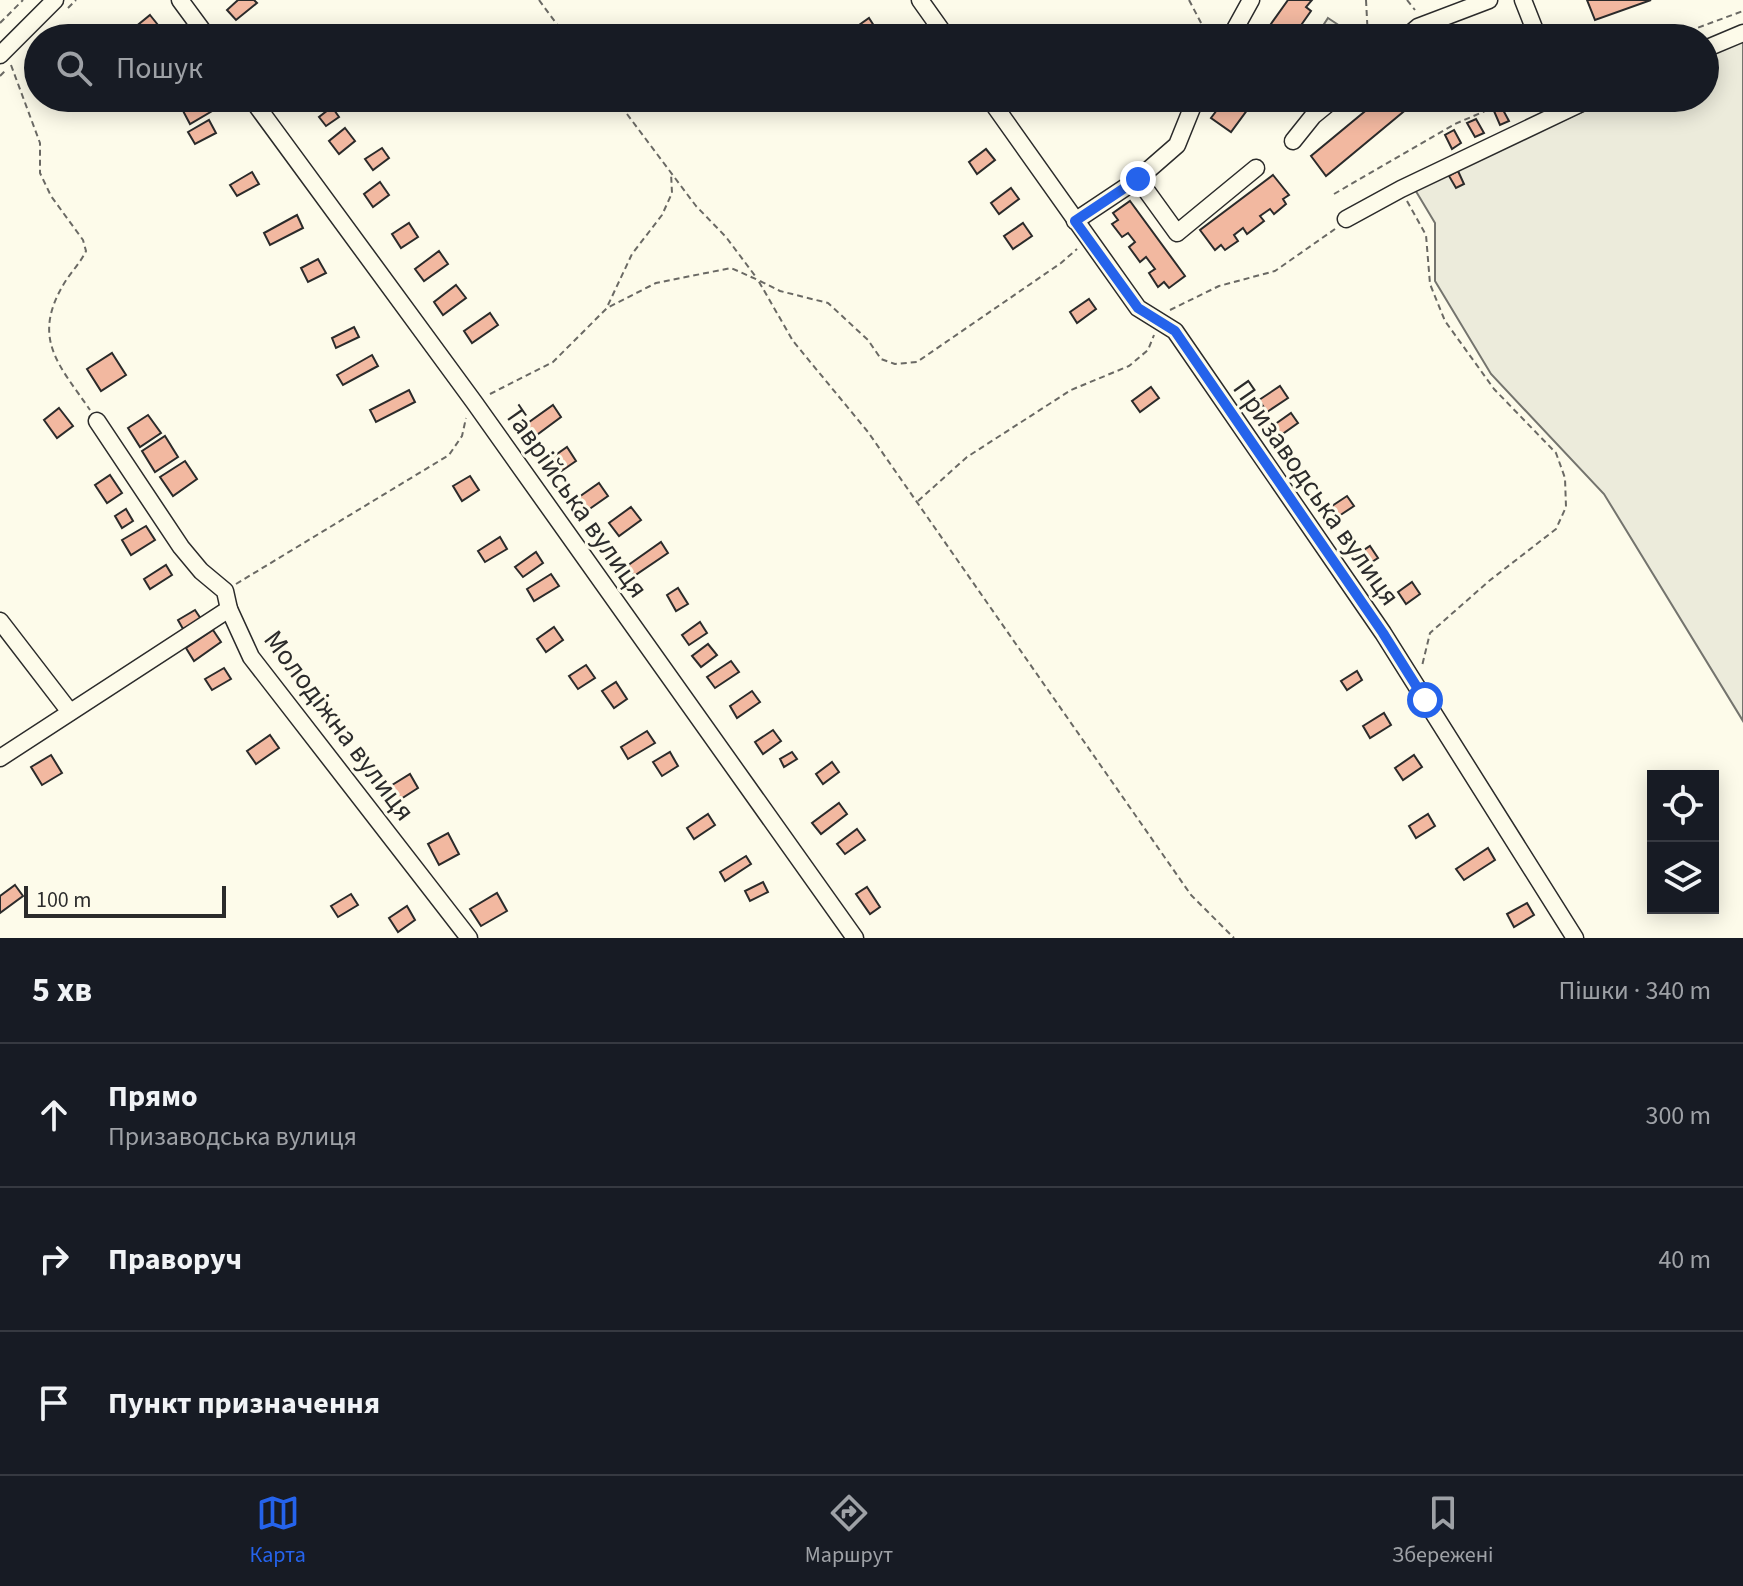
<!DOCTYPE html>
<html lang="uk">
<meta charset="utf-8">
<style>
:root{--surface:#171b24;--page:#20242c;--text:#f1f3f6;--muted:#9ea1a6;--line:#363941;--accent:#2563eb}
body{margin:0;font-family:"Source Sans 3",sans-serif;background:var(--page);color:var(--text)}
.controls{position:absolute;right:24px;bottom:24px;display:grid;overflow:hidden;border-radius:0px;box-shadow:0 4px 20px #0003}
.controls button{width:72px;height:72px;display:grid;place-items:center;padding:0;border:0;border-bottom:2px solid var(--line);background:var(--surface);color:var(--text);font:40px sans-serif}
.scale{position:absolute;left:24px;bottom:20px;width:202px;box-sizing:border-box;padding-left:8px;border:4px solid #2b2b2b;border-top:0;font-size:22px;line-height:28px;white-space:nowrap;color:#2b2b2b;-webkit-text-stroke:6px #fdfbea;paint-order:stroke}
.stop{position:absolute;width:24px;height:24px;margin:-18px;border:6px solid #2563eb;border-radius:50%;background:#fff}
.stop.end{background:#2563eb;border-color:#fff;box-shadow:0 2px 8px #0008}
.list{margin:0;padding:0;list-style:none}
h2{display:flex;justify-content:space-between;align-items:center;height:104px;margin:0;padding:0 32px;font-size:34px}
h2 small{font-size:26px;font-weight:400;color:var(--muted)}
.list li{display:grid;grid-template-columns:52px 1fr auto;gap:24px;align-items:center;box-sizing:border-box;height:144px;padding:0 32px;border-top:2px solid var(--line)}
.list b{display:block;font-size:30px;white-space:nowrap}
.list p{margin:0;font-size:26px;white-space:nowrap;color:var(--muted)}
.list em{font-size:26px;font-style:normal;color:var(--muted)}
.icon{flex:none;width:44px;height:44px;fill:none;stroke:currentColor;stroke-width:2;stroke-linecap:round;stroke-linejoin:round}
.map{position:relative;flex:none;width:1743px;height:938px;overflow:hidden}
.search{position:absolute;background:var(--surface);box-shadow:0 4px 20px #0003;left:24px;right:24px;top:24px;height:88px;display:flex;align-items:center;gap:20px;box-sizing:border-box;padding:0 28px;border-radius:44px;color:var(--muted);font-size:30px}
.sheet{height:536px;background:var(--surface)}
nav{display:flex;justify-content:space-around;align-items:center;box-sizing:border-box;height:112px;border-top:2px solid var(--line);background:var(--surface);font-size:22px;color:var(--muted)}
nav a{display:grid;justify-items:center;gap:4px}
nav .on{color:var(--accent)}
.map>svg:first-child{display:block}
.green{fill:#ecebdb;stroke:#74746e;stroke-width:2}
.building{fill:#f2b8a0;stroke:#2b2b2b;stroke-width:2}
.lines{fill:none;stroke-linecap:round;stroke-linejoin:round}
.minor-casing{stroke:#2b2b2b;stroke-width:19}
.path{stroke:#6a6964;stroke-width:2;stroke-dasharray:6 4;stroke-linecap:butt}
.minor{stroke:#fdfbea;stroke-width:16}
.route{stroke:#2563eb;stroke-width:10}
.labels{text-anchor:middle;stroke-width:6;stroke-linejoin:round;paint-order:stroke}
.street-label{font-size:28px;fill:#2b2b2b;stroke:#fdfbea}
</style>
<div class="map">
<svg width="1743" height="938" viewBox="0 0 1743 938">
<rect width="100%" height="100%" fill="#fdfbea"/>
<g class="green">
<polygon points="1328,18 1355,36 1354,38 1315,38"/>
<polygon points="1743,39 1743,721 1604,494 1491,374 1435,281 1435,223 1414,188 1613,98 1705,98 1705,57"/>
</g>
<g class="building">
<polygon points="238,0 254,0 257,3 236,20 227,10"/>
<polygon points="1288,0 1312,0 1306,7 1311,11 1292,38 1261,38"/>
<polygon points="1587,0 1651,0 1595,20"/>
<polygon points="150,15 158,25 141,38 132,38 128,33"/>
<polygon points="869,18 876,29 862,38 857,38 852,30"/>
<polygon points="1522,28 1525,38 1495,38"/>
<polygon points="201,98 213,98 219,107 190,124 182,109"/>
<polygon points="1226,98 1256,98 1231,132 1211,118"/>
<polygon points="1381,98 1420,98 1326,176 1311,156"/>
<polygon points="332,107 339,117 326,126 319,117"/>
<polygon points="1502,108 1509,121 1500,125 1494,111"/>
<polygon points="1476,119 1484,133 1475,137 1467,123"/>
<polygon points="209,120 216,133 195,144 188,132"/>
<polygon points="345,128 355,141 339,154 329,141"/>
<polygon points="1454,130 1461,143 1452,149 1445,135"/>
<polygon points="382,148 389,158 373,170 365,159"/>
<polygon points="986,149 995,160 977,174 969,162"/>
<polygon points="1458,171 1464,184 1456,188 1449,176"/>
<polygon points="252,172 259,184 237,196 230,185"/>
<polygon points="1273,175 1289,195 1283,199 1286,204 1274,214 1270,209 1260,216 1264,221 1247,234 1243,228 1234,235 1238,241 1225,250 1221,245 1215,250 1200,230"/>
<polygon points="380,182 389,195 373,207 364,194"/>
<polygon points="1011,188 1019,199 999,214 991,203"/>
<polygon points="1130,201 1185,276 1169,288 1164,282 1158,287 1149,273 1155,269 1146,257 1140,262 1129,247 1135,242 1128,233 1122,237 1112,224 1118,220 1113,213"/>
<polygon points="297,215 303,228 270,245 264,233"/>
<polygon points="409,223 418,237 401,248 392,234"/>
<polygon points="1023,223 1032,236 1013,249 1004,236"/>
<polygon points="439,251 448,264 424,281 415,269"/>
<polygon points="318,259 326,273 308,282 301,268"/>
<polygon points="456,285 466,298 443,315 434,302"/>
<polygon points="1089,299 1096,309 1077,323 1070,312"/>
<polygon points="490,313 498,325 472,343 464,331"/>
<polygon points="354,327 359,337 336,348 332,338"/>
<polygon points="112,353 126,375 101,391 87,369"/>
<polygon points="372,355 378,366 343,385 337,375"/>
<polygon points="1280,386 1288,398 1267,412 1259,400"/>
<polygon points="1151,387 1159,398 1140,412 1132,401"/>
<polygon points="409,390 415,402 376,422 370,410"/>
<polygon points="553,405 561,417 534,437 525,425"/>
<polygon points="59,408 73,426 57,438 44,420"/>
<polygon points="1291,413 1298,423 1281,435 1274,425"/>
<polygon points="148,415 161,433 140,447 128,428"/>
<polygon points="165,436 178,457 155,472 142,451"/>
<polygon points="567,447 576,461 560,472 550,459"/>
<polygon points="185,461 197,479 173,496 160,477"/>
<polygon points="110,475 122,493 107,503 95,485"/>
<polygon points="470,476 479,490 462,501 453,486"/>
<polygon points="599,483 608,496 588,510 579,497"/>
<polygon points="1347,496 1354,506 1339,516 1332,506"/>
<polygon points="631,507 641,520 619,536 609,523"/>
<polygon points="126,509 133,521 122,528 115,516"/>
<polygon points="146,526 155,540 131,555 122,540"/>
<polygon points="500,537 507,549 485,562 478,551"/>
<polygon points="661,542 668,553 634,576 627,566"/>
<polygon points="1370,546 1378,558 1361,569 1353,557"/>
<polygon points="536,552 543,563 523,577 515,567"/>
<polygon points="166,565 172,575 150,589 144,579"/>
<polygon points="551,574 559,586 534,601 527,589"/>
<polygon points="1412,582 1420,594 1406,604 1398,592"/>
<polygon points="678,588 688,604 676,611 667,595"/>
<polygon points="195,610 201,619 183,629 178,620"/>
<polygon points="700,622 707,633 689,645 682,635"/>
<polygon points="554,627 563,640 546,652 537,639"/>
<polygon points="213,630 221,642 194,661 186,648"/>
<polygon points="708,644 717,655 701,667 692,656"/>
<polygon points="731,661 739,672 715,688 707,677"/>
<polygon points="586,665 595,678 578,689 569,676"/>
<polygon points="224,668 231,679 212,690 205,679"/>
<polygon points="1357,671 1362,680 1347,690 1341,681"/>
<polygon points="616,682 627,699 614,708 602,691"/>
<polygon points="752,691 760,702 737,718 730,706"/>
<polygon points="1384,713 1391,725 1370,738 1363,726"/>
<polygon points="773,730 781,741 763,754 755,742"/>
<polygon points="647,731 655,743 628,759 621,747"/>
<polygon points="270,735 279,748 256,764 247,751"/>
<polygon points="670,752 678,766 662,776 653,762"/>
<polygon points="792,752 797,759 784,767 780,759"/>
<polygon points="51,755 62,773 42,785 31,767"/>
<polygon points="1414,755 1422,767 1403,780 1395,768"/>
<polygon points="832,762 839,772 823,784 816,774"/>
<polygon points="410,774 418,788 393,804 384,790"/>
<polygon points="839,803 847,814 821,834 812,823"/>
<polygon points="708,814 715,825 694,839 687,828"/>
<polygon points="1428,814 1435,826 1416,838 1409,826"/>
<polygon points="857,829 865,840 845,854 837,844"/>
<polygon points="448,833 459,854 439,865 428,844"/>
<polygon points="1488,848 1495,860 1464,880 1456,869"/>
<polygon points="746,856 751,864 725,881 720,872"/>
<polygon points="763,882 768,892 750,901 745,891"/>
<polygon points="15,885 23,896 0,913 0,896"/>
<polygon points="867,887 880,907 870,914 856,894"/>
<polygon points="497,893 507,911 481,926 470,909"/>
<polygon points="351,894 358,905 338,917 331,906"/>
<polygon points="1527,903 1534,915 1514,927 1507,914"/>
<polygon points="407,906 415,920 398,932 389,918"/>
</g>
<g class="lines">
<defs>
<g id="minor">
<polyline points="180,0 208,38"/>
<polyline points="920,0 947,38"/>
<polyline points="1523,0 1538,38"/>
<polyline points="1230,38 1251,0"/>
<polyline points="1405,38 1418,27 1489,0"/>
<polyline points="1705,49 1743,33"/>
<polyline points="0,55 55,0"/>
<polyline points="251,98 474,402 855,938"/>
<polyline points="989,98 1138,308 1175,331 1383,633 1575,938"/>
<polyline points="1293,141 1313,116 1335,98"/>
<polyline points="1138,179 1177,233 1256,168"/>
<polyline points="1346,219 1401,189 1592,98"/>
<polyline points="1075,221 1138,179 1177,145 1196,98"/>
<polyline points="97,421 181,547 201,571 225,591 229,609 251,657 469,938"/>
<polyline points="0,621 70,712"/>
<polyline points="0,758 229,609"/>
</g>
</defs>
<use href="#minor" class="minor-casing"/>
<g class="path">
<polyline points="539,0 567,38"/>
<polyline points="1189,0 1209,38"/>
<polyline points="1366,0 1368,38"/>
<polyline points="1407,0 1415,10"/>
<polyline points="68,8 76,0"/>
<polyline points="0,23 23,0"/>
<polyline points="1670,38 1743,11"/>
<path d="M11,65L40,143V173L51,196L83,240L86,251C80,264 69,274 62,287C32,340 60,366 90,410"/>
<polyline points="0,76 7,69"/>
<polyline points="615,98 696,206 726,237 756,277"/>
<polyline points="1334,194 1455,124 1515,98"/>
<polyline points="1407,201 1426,235 1430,284 1445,321 1494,389 1556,453 1565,478 1566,507 1556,529 1489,581 1430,633 1422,666"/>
<polyline points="760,281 780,291 828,303 868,340 881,359 895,364 917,362 1061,263 1077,249"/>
<polyline points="608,305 632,254 662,215 672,193 671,173"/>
<polyline points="1170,310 1219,286 1275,271 1335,229"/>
<polyline points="490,394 553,362 607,308 656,283 731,268 758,280 793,341 868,432 1191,895 1234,938"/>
<polyline points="918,501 967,457 1071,390 1129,366 1148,350 1154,335"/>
<polyline points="236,584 449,455 462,436 466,418"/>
</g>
<use href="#minor" class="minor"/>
</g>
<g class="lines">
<polyline class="route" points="1138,179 1075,221 1138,308 1175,331 1383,633 1425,700"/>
</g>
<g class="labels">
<g class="street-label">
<text transform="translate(1317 492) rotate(55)" y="10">Призаводська вулиця</text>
<text transform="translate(577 501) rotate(55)" y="10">Таврійська вулиця</text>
<text transform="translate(340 725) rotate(53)" y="10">Молодіжна вулиця</text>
</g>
</g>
</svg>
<div class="controls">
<button><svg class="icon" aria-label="locate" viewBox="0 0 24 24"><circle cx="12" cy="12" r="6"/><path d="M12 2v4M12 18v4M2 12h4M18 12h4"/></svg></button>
<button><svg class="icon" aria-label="layers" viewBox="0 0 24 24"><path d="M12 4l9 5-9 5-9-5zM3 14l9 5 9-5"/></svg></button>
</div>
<div class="scale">100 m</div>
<div class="stop" style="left:1425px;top:700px"></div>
<div class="stop end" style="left:1138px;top:179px"></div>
<div class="search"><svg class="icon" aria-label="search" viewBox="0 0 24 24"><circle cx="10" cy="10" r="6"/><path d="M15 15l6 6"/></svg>Пошук</div>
</div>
<section class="sheet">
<h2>5 хв<small>Пішки · 340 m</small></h2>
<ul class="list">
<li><svg class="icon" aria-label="ahead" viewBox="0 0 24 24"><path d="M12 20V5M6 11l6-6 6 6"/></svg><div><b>Прямо</b><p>Призаводська вулиця</p></div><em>300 m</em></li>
<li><svg class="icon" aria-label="right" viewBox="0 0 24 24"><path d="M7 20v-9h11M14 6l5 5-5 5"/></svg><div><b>Праворуч</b></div><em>40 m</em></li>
<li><svg class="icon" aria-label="arrive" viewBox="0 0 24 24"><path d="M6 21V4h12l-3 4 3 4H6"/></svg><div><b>Пункт призначення</b></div></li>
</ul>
</section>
<nav>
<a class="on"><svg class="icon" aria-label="map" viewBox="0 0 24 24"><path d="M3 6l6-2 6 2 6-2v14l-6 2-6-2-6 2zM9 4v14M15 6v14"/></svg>Карта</a>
<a><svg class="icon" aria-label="directions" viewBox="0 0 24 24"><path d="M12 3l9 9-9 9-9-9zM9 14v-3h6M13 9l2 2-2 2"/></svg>Маршрут</a>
<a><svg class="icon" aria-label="saved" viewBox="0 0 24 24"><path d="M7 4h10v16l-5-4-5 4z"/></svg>Збережені</a>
</nav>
